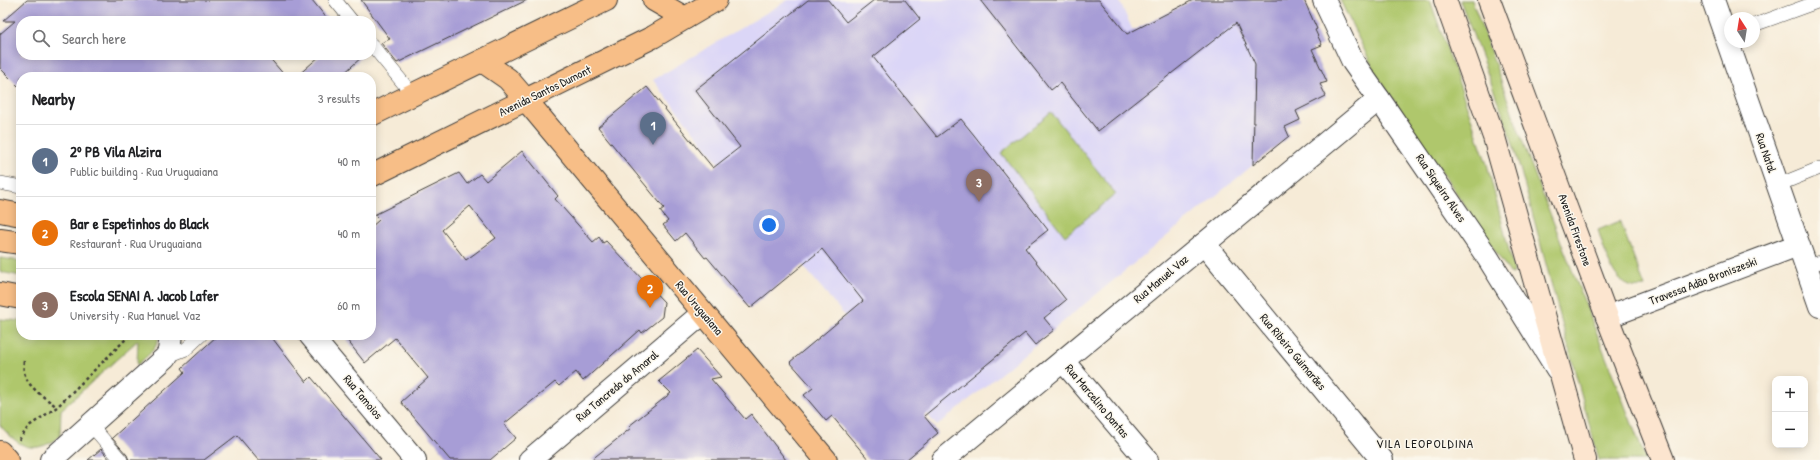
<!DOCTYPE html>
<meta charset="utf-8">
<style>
:root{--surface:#fff;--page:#f2f2f2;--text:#202124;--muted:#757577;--line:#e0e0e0;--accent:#2563eb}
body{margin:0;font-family:"Patrick Hand",sans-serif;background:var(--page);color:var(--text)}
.controls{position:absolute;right:12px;bottom:12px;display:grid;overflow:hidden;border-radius:8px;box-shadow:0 2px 10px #0003}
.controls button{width:36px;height:36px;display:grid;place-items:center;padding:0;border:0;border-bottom:1px solid var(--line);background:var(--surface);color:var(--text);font:20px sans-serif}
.compass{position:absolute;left:1724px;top:12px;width:36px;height:36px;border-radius:50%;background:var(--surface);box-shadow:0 2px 10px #0003;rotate:348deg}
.you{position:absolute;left:769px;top:225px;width:14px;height:14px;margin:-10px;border:3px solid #fff;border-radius:50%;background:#1a73e8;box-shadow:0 0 0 6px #1a73e833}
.badge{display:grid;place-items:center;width:26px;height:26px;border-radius:50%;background:var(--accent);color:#fff;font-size:13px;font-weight:700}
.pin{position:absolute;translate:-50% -33px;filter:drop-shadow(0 1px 2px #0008)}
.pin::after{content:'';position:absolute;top:21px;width:14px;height:12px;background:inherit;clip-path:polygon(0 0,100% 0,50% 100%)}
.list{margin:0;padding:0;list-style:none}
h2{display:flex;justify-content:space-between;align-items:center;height:52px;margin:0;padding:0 16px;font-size:17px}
h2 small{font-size:13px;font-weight:400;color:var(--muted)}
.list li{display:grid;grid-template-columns:26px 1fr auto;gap:12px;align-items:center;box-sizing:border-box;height:72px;padding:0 16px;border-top:1px solid var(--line)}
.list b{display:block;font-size:15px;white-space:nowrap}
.list p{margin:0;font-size:13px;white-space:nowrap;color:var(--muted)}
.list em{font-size:13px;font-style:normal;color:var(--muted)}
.icon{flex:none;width:22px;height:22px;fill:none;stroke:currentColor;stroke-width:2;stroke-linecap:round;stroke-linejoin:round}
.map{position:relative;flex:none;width:1820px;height:460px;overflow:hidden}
.search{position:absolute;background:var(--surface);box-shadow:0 2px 10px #0003;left:16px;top:16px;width:360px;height:44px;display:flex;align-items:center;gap:10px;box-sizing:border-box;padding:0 14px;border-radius:16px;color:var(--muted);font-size:15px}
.panel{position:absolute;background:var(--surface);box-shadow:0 2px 10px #0003;left:16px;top:72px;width:360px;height:268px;border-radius:16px}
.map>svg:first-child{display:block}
.built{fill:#dbd6f7}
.green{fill:#afc76c;stroke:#667244}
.building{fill:#a79dd6;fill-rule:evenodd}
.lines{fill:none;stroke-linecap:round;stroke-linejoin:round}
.service-casing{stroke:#3d3b38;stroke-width:14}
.minor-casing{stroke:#3d3b38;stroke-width:24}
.tertiary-casing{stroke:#3d3b38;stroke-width:24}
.secondary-casing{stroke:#3d3b38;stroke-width:24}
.primary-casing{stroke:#3d3b38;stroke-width:24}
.trunk-casing{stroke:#3d3b38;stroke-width:24}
.path{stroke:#3d3b38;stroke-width:2.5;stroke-dasharray:3 3;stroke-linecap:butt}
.service{stroke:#fff;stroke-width:13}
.minor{stroke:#fff;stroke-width:22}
.tertiary{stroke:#fff;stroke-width:22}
.secondary{stroke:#fce5cf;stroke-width:22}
.primary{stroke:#f7be87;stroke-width:22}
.trunk{stroke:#f7be87;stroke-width:22}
.labels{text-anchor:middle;stroke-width:3;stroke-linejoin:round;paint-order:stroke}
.street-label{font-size:12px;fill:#1c1c1c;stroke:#fbf7ec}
.neighbourhood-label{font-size:13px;letter-spacing:1px;fill:#1c1c1c;stroke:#fbf7ec}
</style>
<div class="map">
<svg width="1820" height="460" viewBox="0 0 1820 460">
<rect width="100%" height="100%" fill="#fbf7ec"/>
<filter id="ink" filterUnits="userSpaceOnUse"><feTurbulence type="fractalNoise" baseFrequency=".025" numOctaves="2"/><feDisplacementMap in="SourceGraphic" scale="8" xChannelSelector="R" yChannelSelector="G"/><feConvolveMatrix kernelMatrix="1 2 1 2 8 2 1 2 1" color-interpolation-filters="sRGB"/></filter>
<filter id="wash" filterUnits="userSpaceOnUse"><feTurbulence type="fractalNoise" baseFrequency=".012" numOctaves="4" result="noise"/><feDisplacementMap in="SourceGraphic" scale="16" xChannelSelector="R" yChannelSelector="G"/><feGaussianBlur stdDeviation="0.9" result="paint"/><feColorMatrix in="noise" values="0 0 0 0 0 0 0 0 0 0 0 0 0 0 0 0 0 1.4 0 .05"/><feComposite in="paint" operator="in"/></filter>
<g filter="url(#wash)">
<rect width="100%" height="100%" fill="#f6ebd7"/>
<polygon class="built" points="788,0 1119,0 1133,31 1193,0 1224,0 1255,64 1253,165 937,426 739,189 653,80"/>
<g class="green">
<polygon points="1340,0 1430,0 1487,164 1514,270 1513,274 1510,273 1375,72"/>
<polygon points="1460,0 1472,0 1530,162 1646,460 1599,460 1520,168 1509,131"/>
<polygon points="1051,112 1116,194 1065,236 1001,153"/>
<path d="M1620,221L1645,287C1613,293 1606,253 1598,230Z"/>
<polygon points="0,258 21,261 21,276 0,272"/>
<path d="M0,319L21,321V335H159C158,349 147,356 137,365L138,340L61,410L60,436C35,456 19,448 0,425Z"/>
</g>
<g id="blocks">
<g class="building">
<polygon points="27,0 312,0 329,21 21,21 21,55 267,55 286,77 21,77 21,84 18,86 0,68 0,34 15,21 3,21"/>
<polygon points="361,0 527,0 397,63 381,43 390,39"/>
<polygon points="808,0 828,0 846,22 874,0 905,0 920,19 873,57 937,137 961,119 974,135 1048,230 1025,248 1066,300 1044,318 1054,330 1035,345 1025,333 924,416 938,433 906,460 869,460 832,416 826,421 804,395 813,388 790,362 863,301 822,249 750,308 707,257 705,258 685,233 676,241 663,225 668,221 660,211 664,208 598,127 647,87 713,168 740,147 695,90"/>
<polygon points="980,0 1099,0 1127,34 1193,0 1304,0 1317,29 1315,30 1322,45 1312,49 1327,82 1320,84 1326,96 1296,111 1300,120 1285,127 1289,136 1253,165 1255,64 1236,23 1098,131 1060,83 1051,90"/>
<polygon points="321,55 364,55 340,77 296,77"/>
<path d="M522,151L558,196L555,199L593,242L599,237L603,243L606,241L664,302L662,317L642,333L640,330L583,381L576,372L559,386L555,382L504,424L516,438L490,460H450L401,402L428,378L395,338L365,363L343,335H371V227L379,220L374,215L459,173L467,184L480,174L486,181ZM470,206L496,238L466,260L442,230Z"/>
<polygon points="218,335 270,335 306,382 311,377 381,460 258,460 237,435 204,460 129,460 127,455 112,438 185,372 182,368"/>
<polygon points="697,350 721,377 711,379 745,419 751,414 786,460 591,460 631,428 629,426 671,393 659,381"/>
<polygon points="101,449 110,460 88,460"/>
</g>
</g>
</g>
<g filter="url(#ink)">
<use href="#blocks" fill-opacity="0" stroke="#3d3b38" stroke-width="1"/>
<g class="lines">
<defs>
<g id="service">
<polyline points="335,0 352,21"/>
<polyline points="1754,25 1820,1"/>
<polyline points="371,44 413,95"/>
<polyline points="0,183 21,187"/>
<polyline points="1778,185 1820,168"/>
<polyline points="1806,267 1820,262"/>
<polyline points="166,357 186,349 201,335"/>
<polyline points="91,425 121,460"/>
</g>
<g id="minor">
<polyline points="1324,0 1353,62 1379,99 1488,258 1557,369"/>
<polyline points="1713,0 1820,306"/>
<polyline points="1204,244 1382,460"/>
<polyline points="1607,317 1798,245"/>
<polyline points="1063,361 1147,460"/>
<polyline points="51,460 166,357 169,351 171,335"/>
<polyline points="943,460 1379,99"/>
</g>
<g id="tertiary">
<polyline points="310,335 415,460"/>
<polyline points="530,460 703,313"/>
</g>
<g id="secondary">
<polyline points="1445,0 1494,137 1585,460"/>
<polyline points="1489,0 1607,317 1663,460"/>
</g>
<g id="primary">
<polyline points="526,100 826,460"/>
<polyline points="0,452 7,460"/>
</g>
<g id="trunk">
<polyline points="654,0 685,18"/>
<polyline points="482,61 508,79 526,100"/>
<polyline points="371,115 606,0"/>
<polyline points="371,176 653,37 716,0"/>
<polyline points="0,211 21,215"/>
<polyline points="0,240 21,243"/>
<polyline points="0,294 21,298"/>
</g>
</defs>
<use href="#service" class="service-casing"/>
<use href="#minor" class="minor-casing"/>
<use href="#tertiary" class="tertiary-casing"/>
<use href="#secondary" class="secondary-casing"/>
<use href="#primary" class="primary-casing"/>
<use href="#trunk" class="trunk-casing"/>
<g class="path">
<path d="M24,361C20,384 42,395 57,407"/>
<polyline points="19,440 29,426 57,407 130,335"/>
</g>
<use href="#service" class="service"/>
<use href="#minor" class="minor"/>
<use href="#tertiary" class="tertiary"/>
<use href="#secondary" class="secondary"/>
<use href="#primary" class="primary"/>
<use href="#trunk" class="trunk"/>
</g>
</g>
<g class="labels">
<g class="street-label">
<text transform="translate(545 91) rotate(-26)" y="4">Avenida Santos Dumont</text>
<text transform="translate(1766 153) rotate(71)" y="4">Rua Natal</text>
<text transform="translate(1441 188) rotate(56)" y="4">Rua Siqueira Alves</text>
<text transform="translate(1575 230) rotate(70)" y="4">Avenida Firestone</text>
<text transform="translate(1161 279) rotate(-40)" y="4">Rua Manuel Vaz</text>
<text transform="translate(1703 281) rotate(-21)" y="4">Travessa Adão Broniszeski</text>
<text transform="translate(699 308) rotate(50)" y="4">Rua Uruguaiana</text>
<text transform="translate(1293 352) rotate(50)" y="4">Rua Ribeiro Guimarães</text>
<text transform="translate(617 386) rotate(-40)" y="4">Rua Tancredo do Amaral</text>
<text transform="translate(363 397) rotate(50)" y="4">Rua Tamoios</text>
<text transform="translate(1097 401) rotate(50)" y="4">Rua Marcelino Dantas</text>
</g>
<g class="neighbourhood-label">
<text x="1425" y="448">VILA LEOPOLDINA</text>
</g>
</g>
</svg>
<div class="controls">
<button>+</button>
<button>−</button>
</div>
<svg class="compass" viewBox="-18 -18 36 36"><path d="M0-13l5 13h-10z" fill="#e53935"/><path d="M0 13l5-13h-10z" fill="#757577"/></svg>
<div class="you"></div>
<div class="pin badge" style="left:653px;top:145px;background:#5c6f8a">1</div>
<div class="pin badge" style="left:650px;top:308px;background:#e8710a">2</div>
<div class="pin badge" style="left:979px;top:202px;background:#8d6e63">3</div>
<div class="search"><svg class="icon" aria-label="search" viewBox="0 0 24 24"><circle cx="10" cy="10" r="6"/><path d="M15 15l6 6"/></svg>Search here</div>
<section class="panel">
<h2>Nearby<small>3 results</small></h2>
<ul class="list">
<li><span class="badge" style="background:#5c6f8a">1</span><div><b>2º PB Vila Alzira</b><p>Public building · Rua Uruguaiana</p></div><em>40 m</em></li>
<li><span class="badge" style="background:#e8710a">2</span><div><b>Bar e Espetinhos do Black</b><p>Restaurant · Rua Uruguaiana</p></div><em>40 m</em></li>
<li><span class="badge" style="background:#8d6e63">3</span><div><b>Escola SENAI A. Jacob Lafer</b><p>University · Rua Manuel Vaz</p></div><em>60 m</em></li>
</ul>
</section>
</div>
